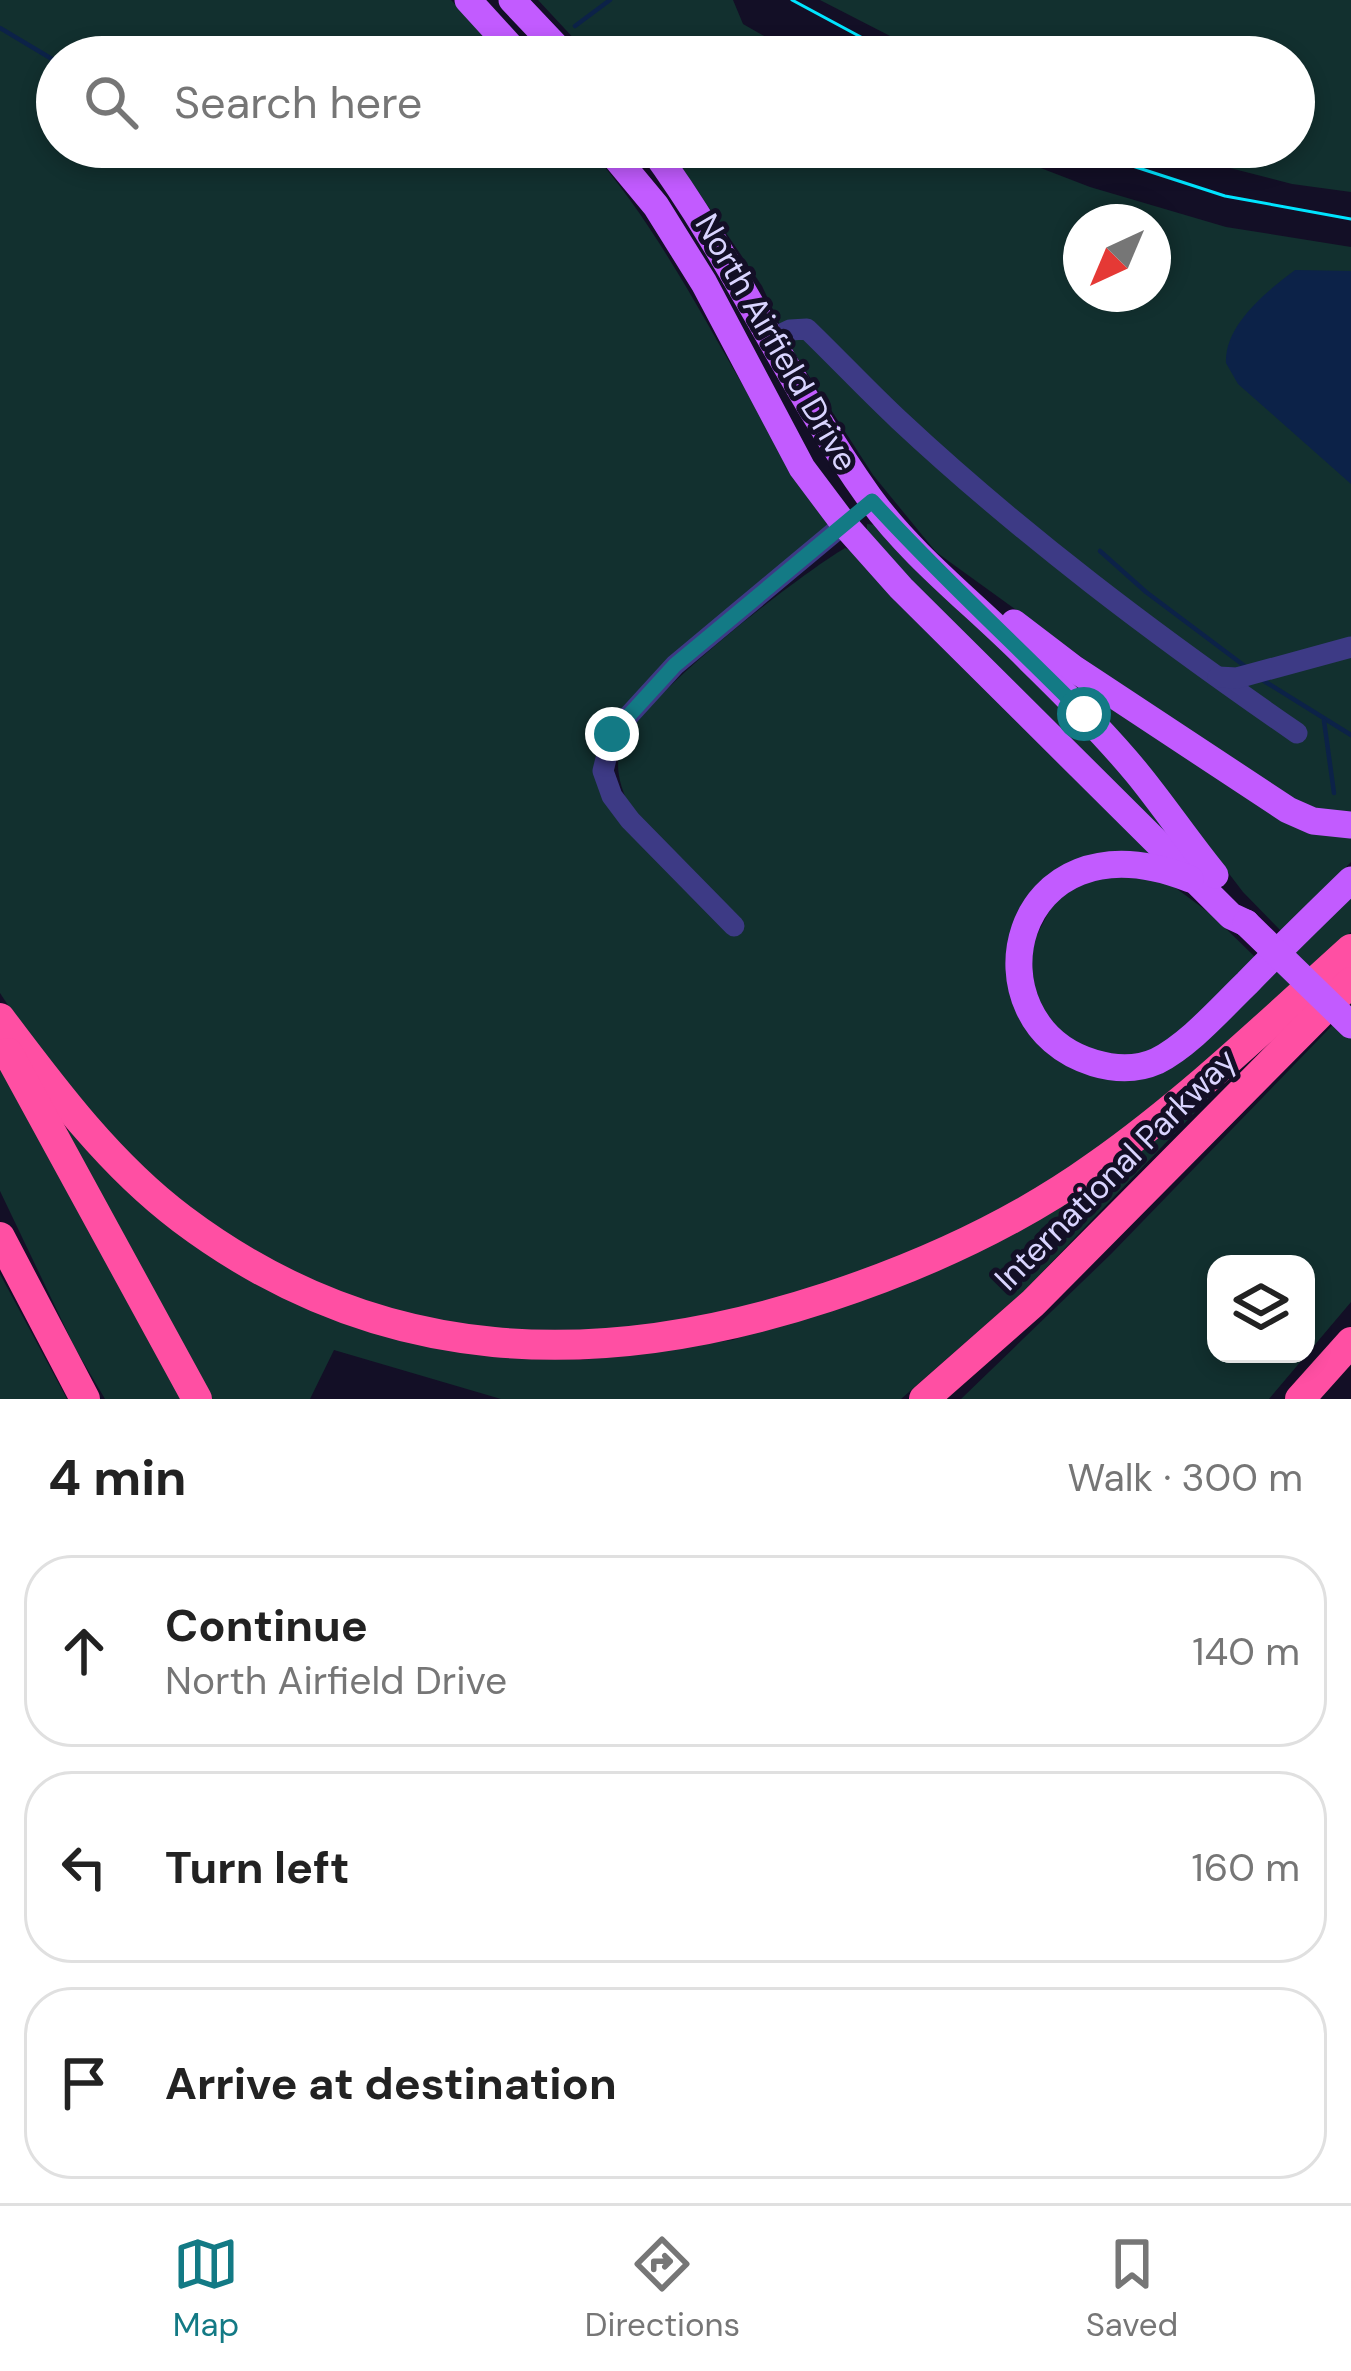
<!DOCTYPE html>
<meta charset="utf-8">
<style>
:root{--surface:#fff;--page:#f6f6f6;--text:#222;--muted:#767676;--line:#e0e0e0;--accent:#137a85}
body{margin:0;font-family:"DM Sans",sans-serif;background:var(--page);color:var(--text)}
.controls{position:absolute;right:36px;bottom:36px;display:grid;overflow:hidden;border-radius:24px;box-shadow:0 6px 18px #0003}
.controls button{width:108px;height:108px;display:grid;place-items:center;padding:0;border:0;border-bottom:3px solid var(--line);background:var(--surface);color:var(--text);font:60px sans-serif}
.compass{position:absolute;left:1063px;top:204px;width:108px;height:108px;border-radius:50%;background:var(--surface);box-shadow:0 6px 18px #0003;rotate:224deg}
.stop{position:absolute;width:36px;height:36px;margin:-27px;border:9px solid #137a85;border-radius:50%;background:#fff}
.stop.end{background:#137a85;border-color:#fff;box-shadow:0 3px 12px #0008}
.list{margin:0;padding:0;list-style:none}
h2{display:flex;justify-content:space-between;align-items:center;height:156px;margin:0;padding:0 48px;font-size:51px}
h2 small{font-size:39px;font-weight:400;color:var(--muted)}
.list li{display:grid;grid-template-columns:78px 1fr auto;gap:36px;align-items:center;box-sizing:border-box;height:192px;margin:0 24px 24px;padding:0 24px;border:3px solid var(--line);border-radius:48px}
.list b{display:block;font-size:45px;white-space:nowrap}
.list p{margin:0;font-size:39px;white-space:nowrap;color:var(--muted)}
.list em{font-size:39px;font-style:normal;color:var(--muted)}
.icon{flex:none;width:66px;height:66px;fill:none;stroke:currentColor;stroke-width:2;stroke-linecap:round;stroke-linejoin:round}
.map{position:relative;flex:none;width:1351px;height:1399px;overflow:hidden}
.search{position:absolute;background:var(--surface);box-shadow:0 6px 18px #0003;left:36px;right:36px;top:36px;height:132px;display:flex;align-items:center;gap:30px;box-sizing:border-box;padding:0 42px;border-radius:66px;color:var(--muted);font-size:45px}
.sheet{height:804px;background:var(--surface)}
nav{display:flex;justify-content:space-around;align-items:center;box-sizing:border-box;height:168px;border-top:3px solid var(--line);background:var(--surface);font-size:33px;color:var(--muted)}
nav a{display:grid;justify-items:center;gap:6px}
nav .on{color:var(--accent)}
.map>svg:first-child{display:block}
.green{fill:#12302f;fill-rule:evenodd}
.water{fill:#0c2248}
.lines{fill:none;stroke-linecap:round;stroke-linejoin:round}
.stream{stroke:#0c2248;stroke-width:4.5}
.minor{stroke:#3d3a85;stroke-width:21}
.major{stroke:#c25bff;stroke-width:27}
.highway{stroke:#ff4fa3;stroke-width:30}
.tram{stroke:#00e5ff;stroke-width:3}
.major-bridge{stroke:#c25bff;stroke-width:27}
.route{stroke:#137a85;stroke-width:15}
.labels{text-anchor:middle;stroke-width:10;stroke-linejoin:round;paint-order:stroke}
.street-label{font-size:33px;fill:#d9d4ff;stroke:#130f26}
</style>
<div class="map">
<svg width="1351" height="1399" viewBox="0 0 1351 1399">
<rect width="100%" height="100%" fill="#130f26"/>
<g class="green">
<path d="M0,0H451L505,57H57V147H588C654,222 698,309 748,394C773,436 800,477 827,518L828,533L678,655L601,759L629,807C621,786 613,767 622,745C644,695 795,578 845,548L853,551L1155,854L1151,861L1042,889L1023,1008L1136,1072L1351,890V932L1151,1110L1027,1197L900,1260L767,1302L621,1335L454,1331L282,1272L193,1212L101,1129L38,1051L0,993Z"/>
<polygon points="538,0 733,0 743,24 801,57 591,57"/>
<polygon points="820,0 1351,0 1351,192 1292,184 1148,147 1294,147 1294,57 931,57"/>
<path d="M668,147H986L1090,187L1226,227L1351,247V812H1322L1269,787L1170,721L936,552L873,475L791,348L762,286ZM1081,222H1153V294H1081Z"/>
<polygon points="867,524 876,525 1078,719 1167,828 1161,832 899,575 867,533"/>
<polygon points="1067,677 1351,834 1351,862 1283,933 1243,892 1142,760"/>
<polygon points="1124,870 1169,883 1212,915 1257,959 1181,1034 1146,1053 1107,1056 1056,1031 1035,998 1030,948 1054,902 1069,889"/>
<path d="M1351,1006V1302L1269,1399H961L1111,1254ZM1216,1264H1306V1354H1216Z"/>
<polygon points="0,1056 186,1399 105,1399 75,1348 0,1191"/>
<polygon points="1224,1082 1024,1291 901,1399 501,1399 334,1350 310,1399 206,1399 62,1135 75,1125 201,1241 454,1346 582,1360 733,1340 882,1286"/>
<polygon points="0,1274 67,1399 0,1399"/>
</g>
<path class="water" d="M1295,270L1351,271V484L1238,384L1226,363C1224,325 1267,291 1295,270Z"/>
<g class="lines">
<g class="stream">
<polyline points="575,26 610,0"/>
<polyline points="0,28 57,62"/>
<polyline points="482,57 486,56"/>
<polyline points="1100,551 1146,592 1246,667"/>
<polyline points="1264,681 1351,735"/>
<polyline points="1324,721 1334,793"/>
</g>
<g class="minor">
<path d="M773,338L790,330L807,329C838,359 867,390 899,420C1022,535 1158,637 1297,733"/>
<polyline points="1218,677 1237,678 1351,647"/>
<polyline points="734,926 630,820 612,796 603,771 612,734 675,665 844,524"/>
</g>
<g class="major">
<polyline points="468,0 520,57"/>
<polyline points="512,0 566,57"/>
<polyline points="607,147 656,206 704,283 802,468 844,524 901,588 1231,916 1246,923"/>
<path d="M651,147C733,258 789,385 869,497C913,558 977,606 1030,660C1067,696 1104,733 1137,773C1164,806 1188,842 1215,875"/>
<polyline points="1014,623 1073,668 1288,810 1313,821 1351,825"/>
<path d="M1190,879C1007,807 964,1024 1094,1063C1114,1069 1137,1070 1157,1061C1190,1044 1220,1009 1247,983C1281,948 1316,914 1351,880"/>
</g>
<g class="highway">
<path d="M0,1018C54,1090 110,1165 182,1219C380,1368 600,1372 828,1297C922,1266 1015,1224 1096,1166C1187,1102 1268,1024 1351,949"/>
<polyline points="8,1053 197,1399"/>
<polyline points="0,1237 85,1399"/>
<polyline points="924,1399 1033,1303 1351,982"/>
<polyline points="1300,1399 1351,1342"/>
</g>
<g class="tram">
<polyline points="792,0 898,57"/>
<polyline points="1074,147 1225,196 1351,219"/>
</g>
<polyline class="major-bridge" points="1246,923 1351,1025"/>
</g>
<g class="lines">
<path class="route" d="M612,734L675,665L872,501C939,575 1013,642 1084,714"/>
</g>
<g class="labels">
<g class="street-label">
<text transform="translate(777 342) rotate(60)" y="12">North Airfield Drive</text>
<text transform="translate(1115 1169) rotate(-45)" y="12">International Parkway</text>
</g>
</g>
</svg>
<div class="controls">
<button><svg class="icon" aria-label="layers" viewBox="0 0 24 24"><path d="M12 4l9 5-9 5-9-5zM3 14l9 5 9-5"/></svg></button>
</div>
<svg class="compass" viewBox="-18 -18 36 36"><path d="M0-13l5 13h-10z" fill="#e53935"/><path d="M0 13l5-13h-10z" fill="#767676"/></svg>
<div class="stop" style="left:1084px;top:714px"></div>
<div class="stop end" style="left:612px;top:734px"></div>
<div class="search"><svg class="icon" aria-label="search" viewBox="0 0 24 24"><circle cx="10" cy="10" r="6"/><path d="M15 15l6 6"/></svg>Search here</div>
</div>
<section class="sheet">
<h2>4 min<small>Walk · 300 m</small></h2>
<ul class="list">
<li><svg class="icon" aria-label="ahead" viewBox="0 0 24 24"><path d="M12 20V5M6 11l6-6 6 6"/></svg><div><b>Continue</b><p>North Airfield Drive</p></div><em>140 m</em></li>
<li><svg class="icon" aria-label="left" viewBox="0 0 24 24"><path d="M17 20v-9H6M10 6l-5 5 5 5"/></svg><div><b>Turn left</b></div><em>160 m</em></li>
<li><svg class="icon" aria-label="arrive" viewBox="0 0 24 24"><path d="M6 21V4h12l-3 4 3 4H6"/></svg><div><b>Arrive at destination</b></div></li>
</ul>
</section>
<nav>
<a class="on"><svg class="icon" aria-label="map" viewBox="0 0 24 24"><path d="M3 6l6-2 6 2 6-2v14l-6 2-6-2-6 2zM9 4v14M15 6v14"/></svg>Map</a>
<a><svg class="icon" aria-label="directions" viewBox="0 0 24 24"><path d="M12 3l9 9-9 9-9-9zM9 14v-3h6M13 9l2 2-2 2"/></svg>Directions</a>
<a><svg class="icon" aria-label="saved" viewBox="0 0 24 24"><path d="M7 4h10v16l-5-4-5 4z"/></svg>Saved</a>
</nav>
